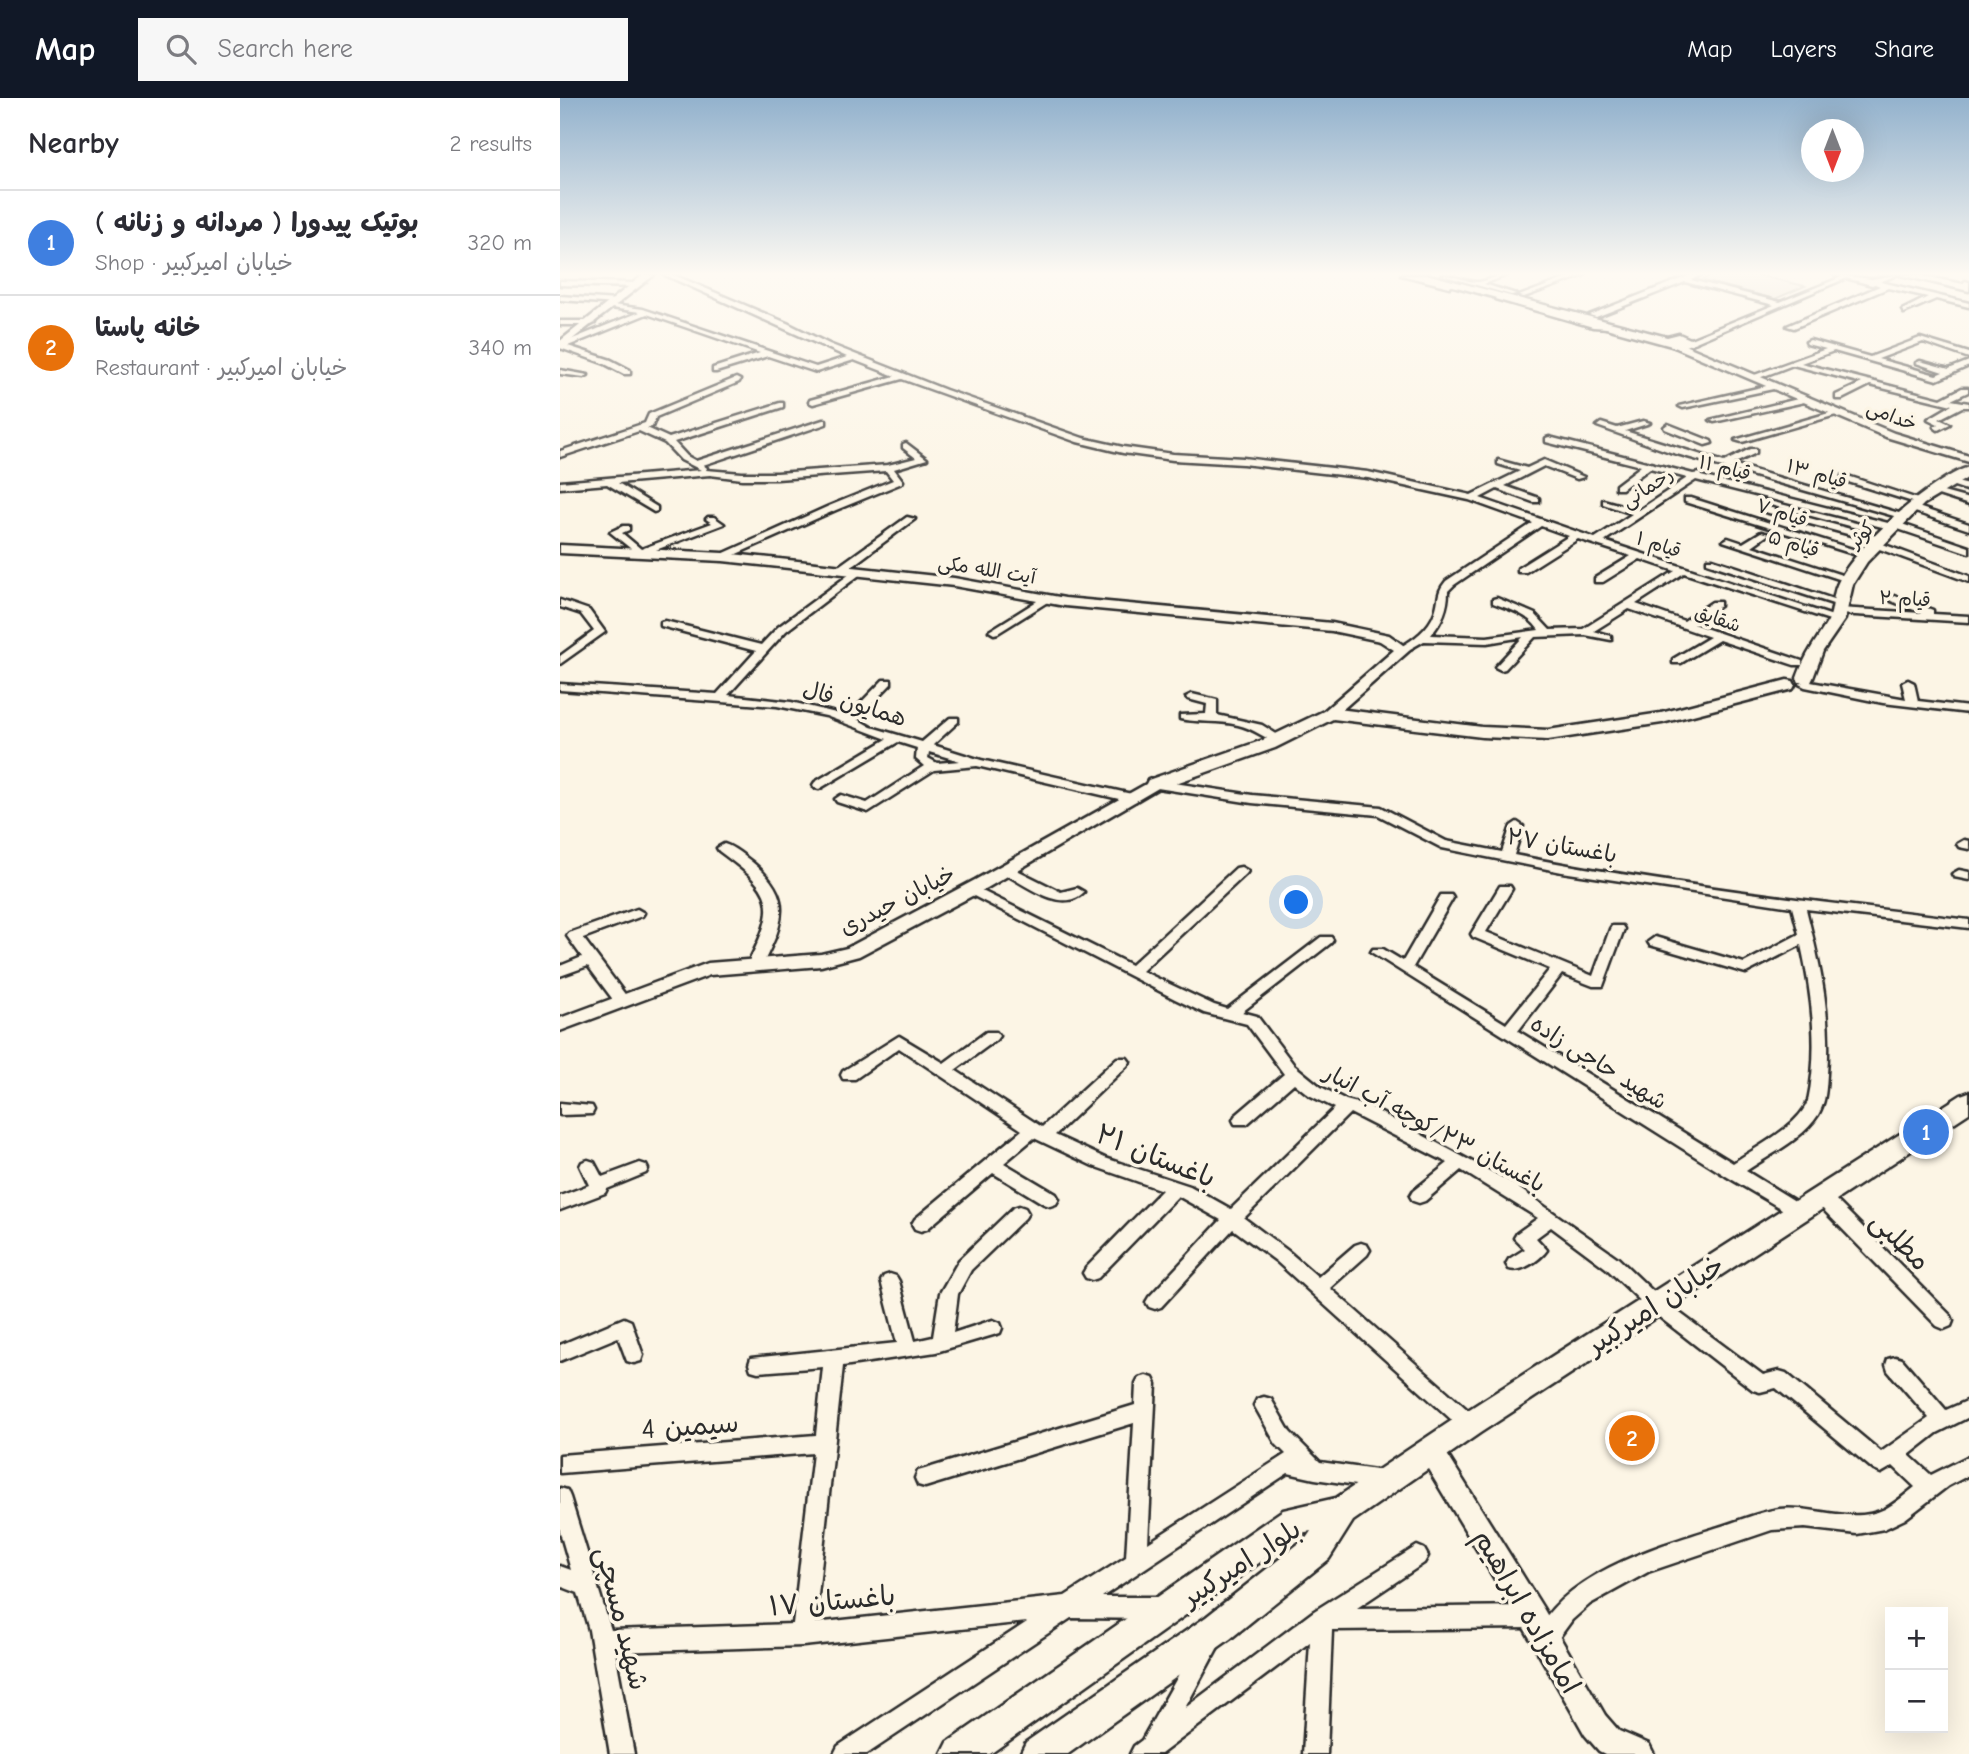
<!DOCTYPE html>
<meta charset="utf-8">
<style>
:root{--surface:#fff;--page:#f7f7f7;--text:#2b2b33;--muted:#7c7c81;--line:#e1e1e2;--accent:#111827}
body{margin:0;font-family:"Comic Neue","Playpen Sans Arabic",sans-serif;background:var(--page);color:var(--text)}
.controls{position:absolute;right:21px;bottom:21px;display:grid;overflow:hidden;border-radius:0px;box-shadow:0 7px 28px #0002}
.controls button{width:63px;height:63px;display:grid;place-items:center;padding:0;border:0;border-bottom:2px solid var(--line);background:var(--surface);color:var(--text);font:35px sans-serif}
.compass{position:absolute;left:1241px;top:21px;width:63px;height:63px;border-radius:50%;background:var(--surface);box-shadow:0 7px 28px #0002;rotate:180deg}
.you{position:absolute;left:737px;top:805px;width:24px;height:24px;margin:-18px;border:5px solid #fff;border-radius:50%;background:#1a73e8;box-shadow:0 0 0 10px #1a73e833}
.badge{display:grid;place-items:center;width:46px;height:46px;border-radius:50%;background:var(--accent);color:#fff;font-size:23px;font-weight:700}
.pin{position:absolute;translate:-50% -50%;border:4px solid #fff;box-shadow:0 2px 7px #0006}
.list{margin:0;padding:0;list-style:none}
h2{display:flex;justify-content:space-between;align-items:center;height:91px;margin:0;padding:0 28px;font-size:30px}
h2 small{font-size:23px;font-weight:400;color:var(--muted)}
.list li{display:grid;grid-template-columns:46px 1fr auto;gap:21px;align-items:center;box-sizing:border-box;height:105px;padding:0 28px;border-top:2px solid var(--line)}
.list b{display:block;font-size:26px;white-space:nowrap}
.list p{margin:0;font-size:23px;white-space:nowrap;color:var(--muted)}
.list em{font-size:23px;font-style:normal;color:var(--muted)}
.icon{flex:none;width:38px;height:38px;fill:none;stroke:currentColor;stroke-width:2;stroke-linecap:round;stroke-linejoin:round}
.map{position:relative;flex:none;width:1409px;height:1656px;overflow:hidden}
header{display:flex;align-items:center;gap:42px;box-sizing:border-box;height:98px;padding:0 35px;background:var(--accent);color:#fff}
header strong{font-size:33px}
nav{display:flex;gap:38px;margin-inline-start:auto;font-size:24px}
.search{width:490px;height:63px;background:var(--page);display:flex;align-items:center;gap:18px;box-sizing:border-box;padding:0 24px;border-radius:0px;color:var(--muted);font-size:26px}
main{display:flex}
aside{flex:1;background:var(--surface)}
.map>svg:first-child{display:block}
.green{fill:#ded8ca;stroke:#84827a;stroke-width:2}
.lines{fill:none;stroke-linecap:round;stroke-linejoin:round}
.minor-casing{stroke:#2b2b2b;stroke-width:5}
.tertiary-casing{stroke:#2b2b2b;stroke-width:5}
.secondary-casing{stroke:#2b2b2b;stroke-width:5}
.minor{fill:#fcf5e5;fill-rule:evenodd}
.tertiary{fill:#fcf5e5;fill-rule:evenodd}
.secondary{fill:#fcf5e5;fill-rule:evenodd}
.labels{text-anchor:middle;stroke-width:7;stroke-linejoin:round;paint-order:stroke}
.far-street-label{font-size:19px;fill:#2b2b2b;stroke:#fcf5e5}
.street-label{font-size:23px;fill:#2b2b2b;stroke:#fcf5e5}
.near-street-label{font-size:28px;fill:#2b2b2b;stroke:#fcf5e5}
</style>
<header>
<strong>Map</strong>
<div class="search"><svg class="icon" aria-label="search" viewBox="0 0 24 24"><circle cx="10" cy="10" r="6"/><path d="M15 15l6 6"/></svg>Search here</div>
<nav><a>Map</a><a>Layers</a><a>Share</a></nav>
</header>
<main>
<aside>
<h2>Nearby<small>2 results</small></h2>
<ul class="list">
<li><span class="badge" style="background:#3f7fe0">1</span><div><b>بوتیک پیدورا ( مردانه و زنانه )</b><p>Shop · خیابان امیرکبیر</p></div><em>320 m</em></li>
<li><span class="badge" style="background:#e8710a">2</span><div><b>خانه پاستا</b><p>Restaurant · خیابان امیرکبیر</p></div><em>340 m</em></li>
</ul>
</aside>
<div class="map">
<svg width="1409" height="1656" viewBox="0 0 1409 1656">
<rect width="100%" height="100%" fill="#fcf5e5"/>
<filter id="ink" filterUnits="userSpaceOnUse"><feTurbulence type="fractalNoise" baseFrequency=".0143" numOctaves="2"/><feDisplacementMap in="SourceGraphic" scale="14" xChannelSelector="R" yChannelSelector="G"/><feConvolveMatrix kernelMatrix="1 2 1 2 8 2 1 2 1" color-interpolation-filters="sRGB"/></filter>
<g filter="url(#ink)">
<polygon class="green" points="1153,177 1197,177 1245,188 1215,201 1141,182"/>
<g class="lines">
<defs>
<g id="minor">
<path d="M105,177H114L227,225L269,246L386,292L523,340L563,349L613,356L683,360L808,374L911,397L960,373L938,366V362L967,370L984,362L1024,379L1017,381L984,368L945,388L979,400V404H973L937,391L920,400L1035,440L1072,416L1043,406V402L1079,412L1127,380L1090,370L1062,391H1056V387L1081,368L986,344V340L989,339L1133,376L1140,375L1141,378L1332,426L1339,425L1409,449V455L1338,431L1334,432L1136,382L1044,443L1282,521L1277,524L1273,523L1124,475L1076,506L1124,523L1152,504H1160V508L1133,526L1242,563V567H1234L1159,542L1121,565H1113V561L1150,539L1069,511L1034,533L1051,538V542L1025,537L975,539L945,571L941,572L935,569L963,539L927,545L864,543L843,555L838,552L839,550C854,541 869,531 875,514C880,500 876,495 886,483L973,425L909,402L808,380L683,366L613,362L563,355L517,344L342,281L253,306L249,304L250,302L335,278L294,262L256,274L208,258L156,274H153V270L200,255L87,216L8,248L51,262L70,272V276H64L45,266L0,250V246L80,214L51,210L53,207L83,211L256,269L287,259ZM981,428L1009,438L958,470V474H966L1018,441L1071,458L1035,480V484H1043L1080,461L1115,473L1023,531L990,532L975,516L937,500L933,501V505C951,512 968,516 979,532L927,539L871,537C882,524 888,511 888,493L894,487Z"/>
<polygon points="841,177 854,177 893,187 890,189"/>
<path d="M882,177C894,177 906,184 918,184C928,183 936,177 947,177L924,186L956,196L951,197Z"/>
<polygon points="1015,177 1025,177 964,199 959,198"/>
<polygon points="1131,177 1141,177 1131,182 1220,204 1284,178 1289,179 1131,246 1127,244 1128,242 1214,207 1125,184 1036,219 1029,217"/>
<polygon points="0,183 77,185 80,187 77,189 0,187"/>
<polygon points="1317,183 1409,205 1409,209 1376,201 1344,215 1342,212 1368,199 1328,190 1234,230 1227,228 1320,188 1315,186"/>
<polygon points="1405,183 1409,184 1409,188 1403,186"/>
<polygon points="0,198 57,202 60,204 57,206 0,202"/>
<polygon points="937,198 1036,225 1052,226 1053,228 1049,230 1033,229 935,201"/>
<polygon points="0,223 31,223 35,225 31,227 0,227"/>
<polygon points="1360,240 1409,255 1409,260 1363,244 1318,261 1376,277 1383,274 1356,265 1360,263 1389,271 1409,263 1409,268 1377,282 1274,253 1241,265 1381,301 1402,290 1408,290 1408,294 1391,302 1409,305 1409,309 1402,309 1379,321 1390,326 1378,332 1374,329 1378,326 1368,321 1392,307 1310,287 1282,301 1276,301 1276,297 1302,285 1233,267 1196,281 1189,279 1266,251 1247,246 1246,244 1250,242 1310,259"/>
<polygon points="0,272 28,277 24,279 0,276"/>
<polygon points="176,280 180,282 179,284 96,319 92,329 87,330 109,340 220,305 223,305 223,309 114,344 127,358 136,363 263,322 266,322 266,326 143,367 147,370 146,372 182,375 217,375 328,367 356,360 343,350 343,346 346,345 367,361 334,371 343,383 342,385 276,412 163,462 160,461 160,457 269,408 333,382 326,373 217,381 182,381 150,377 58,385 97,409 97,413 94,414 47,386 0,390 0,384 141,372 121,362 105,345 79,333 0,359 0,353 85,325 89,316"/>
<polygon points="1215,286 1219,288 1218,290 1123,310 1119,308"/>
<polygon points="1246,299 1249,299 1249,303 1154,324 1150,322"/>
<polygon points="1276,313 1283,315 1182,344 1175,342"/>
<polygon points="1083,323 1090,325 1065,333 1164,364 1190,351 1196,351 1196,355 1173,366 1349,418 1341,420 1110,354 1037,328 1041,325 1057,330"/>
<polygon points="1108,326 1151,343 1152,345 1145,347 1105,331 1104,329"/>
<polygon points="1282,378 1288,378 1364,403 1356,405 1282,382"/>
<polygon points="1388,382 1409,387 1409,393 1388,386"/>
<polygon points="1372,391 1409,401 1409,407 1372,395"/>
<polygon points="1125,400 1131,400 1311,457 1303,459 1125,404"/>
<polygon points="1352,407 1409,426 1409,432 1349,412 1349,408"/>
<polygon points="1208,409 1324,440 1326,442 1321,445 1205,414 1203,412"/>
<polygon points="148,419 154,419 164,426 80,458 50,434 63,428 69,428 69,432 62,435 81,451 152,425 146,421"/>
<polygon points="347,419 355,421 284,474 276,474 276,470"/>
<polygon points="1201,434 1209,436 1192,448 1294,481 1285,483 1163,443 1168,440 1183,445"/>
<polygon points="1314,445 1320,445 1409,478 1409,484 1314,449"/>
<polygon points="1147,461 1153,461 1285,505 1280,508 1276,507 1147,465"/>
<path d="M298,470L302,471V475L226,533L168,597L231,604L288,618L323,582H331V586L297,621L311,629L362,644L390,620H398V624L373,647L421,662L576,697L578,700L576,703L572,704L417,668L374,672L308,714L277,704L275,701L281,697L307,705L364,668L356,661L357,650L338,644L259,691L255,690L253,687L255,684L327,641L266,618L217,608L0,592V586L157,596L196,553L101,528V524L105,523L201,547L218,529ZM369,654L400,663L377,665L368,660Z"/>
<polygon points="485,498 490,501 489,503 438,535 434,536 429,533"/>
<polygon points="1335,498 1373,512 1373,516 1409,518 1409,524 1279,516 1274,513 1279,510 1362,515 1331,503 1330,501"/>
<polygon points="0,502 29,512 45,534 0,566 0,558 34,533 21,516 0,509"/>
<polygon points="1348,582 1354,585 1358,603 1409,609 1409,615 1323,605 1245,589 1239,586 1245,583 1346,601 1342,585"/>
<path d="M632,596L657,602V617L702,627L726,642L720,646C705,641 693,630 678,627C659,622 639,625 620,621V617L646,616L647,606L628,601L626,599Z"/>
<path d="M595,682L692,697L821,709L886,743L942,754L951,728L957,724L963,728L954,757C1104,786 1257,804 1409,822V830L1246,811C1260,866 1272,919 1267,976C1266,990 1266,1004 1258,1017C1242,1042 1209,1057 1186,1073L1243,1108L1246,1113L1243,1118L1237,1120L1166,1078L811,854L813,851H823L843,863L881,797H891L893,800L853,869L946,926L990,871L913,839L911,836L940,788H950L952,791L926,834L1033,878L1050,831L1052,828H1062L1064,831L1043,888H1033L1002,876L958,933L1173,1065C1195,1050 1239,1028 1248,1003C1259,951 1252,897 1241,847L1186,875L1090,847L1088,844L1095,839L1184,865L1239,836L1232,809L1002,774L882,750L818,717L692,705L591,689L589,686L591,683Z"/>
<polygon points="1404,742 1409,743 1409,751 1399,749 1397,746"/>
<path d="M164,746C174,749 183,757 192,764C224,791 229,812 210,851C206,859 203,869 194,872L187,867C219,805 215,794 159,753L157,750Z"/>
<path d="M447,767L501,794L517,790L524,794C502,817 464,786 442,774L440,771L442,768Z"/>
<path d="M681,769L688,773L686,776L582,873L654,907L667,911L761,839H771L773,842L771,845L682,914L697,918L734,967L761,989L786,1002L808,1008L950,1084L1058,1160L1101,1201L1203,1277L1219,1273L1226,1275L1321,1354L1369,1320L1328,1273L1326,1267L1328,1261L1335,1259L1342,1261L1386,1312L1409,1302V1319L1377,1335L1349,1357L1371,1377L1409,1358V1377L1388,1388L1345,1421L1324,1431L1297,1436L1245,1430L1212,1432L1088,1474L1030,1506L1012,1522L993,1548L985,1551L977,1548L974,1540C1001,1475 1101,1447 1162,1428C1181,1422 1199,1414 1219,1411C1254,1407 1292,1427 1325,1411C1336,1405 1346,1396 1355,1389L1333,1368L1321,1375L1314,1372L1216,1290L1200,1294L1193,1292L1089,1211L1046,1170L991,1129L976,1140L987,1152C980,1162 961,1175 949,1171L946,1166L949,1161L965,1151L954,1140L957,1135L978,1120L901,1072L865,1103L859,1105L853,1103L850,1098L853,1093L888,1065L790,1015L684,1120L728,1153L758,1179L795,1147L801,1145L807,1147L810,1152L807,1157L770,1190L917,1320L920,1326L917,1332L910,1335L903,1332L716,1163L673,1131L601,1209L595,1211L589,1209L586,1204L589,1199L661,1122L618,1098L538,1180L532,1182L526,1180L523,1175L526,1170L602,1092L533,1068L474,1040L444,1065L496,1096L499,1101L496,1106L490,1108L484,1106L433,1075L367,1131L361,1133L355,1131L352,1126L355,1121L462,1032L339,950L295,981H283L281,977L283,973L339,938L384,965L426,934H436L439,938L436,942L395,972L482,1029L557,960H567L570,964L567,968L495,1037L545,1060L630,1088L671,1111L775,1010L749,997L734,985L687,1026H675L673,1022L675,1018L724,976L687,926L644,915L615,901L402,792L404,789H414L571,867L676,770Z"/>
<polygon points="1399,772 1409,774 1409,782 1394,779 1392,776"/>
<polygon points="77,811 84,815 82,818 23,840 67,899 69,903 67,907 57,907 28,868 0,878 0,868 22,859 7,838 9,835"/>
<polygon points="0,1005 32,1008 34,1012 32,1016 0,1017"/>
<polygon points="28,1062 34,1064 42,1079 80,1065 86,1067 88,1071 86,1075 47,1091 45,1095 0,1112 0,1098 29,1087 20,1068 22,1064"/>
<polygon points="1261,1091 1267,1093 1391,1218 1393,1223 1391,1228 1384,1231 1377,1228 1255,1103 1252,1098 1255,1093"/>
<polygon points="459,1108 465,1110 468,1115 465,1120 411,1172 398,1196 393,1235 433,1222 440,1225 442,1230 440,1235 376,1254 283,1268 255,1525 505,1498 566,1459 574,1325 365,1389 358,1387 355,1380 358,1373 365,1371 575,1307 576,1286 579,1280 586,1278 593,1280 596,1286 588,1445 726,1356 716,1346 694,1307 697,1301 704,1299 711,1301 730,1334 760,1364 823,1373 830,1375 833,1382 830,1389 823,1391 755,1381 728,1375 542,1499 600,1499 608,1503 611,1510 608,1517 600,1521 511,1520 307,1656 274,1656 278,1648 467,1524 243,1548 55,1554 74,1656 50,1656 29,1532 18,1495 0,1488 0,1468 11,1472 0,1434 0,1390 7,1392 10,1399 51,1532 233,1526 253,1355 0,1375 0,1357 256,1337 263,1269 198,1274 191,1272 189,1266 191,1260 337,1245 321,1183 324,1178 330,1176 336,1178 339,1183 355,1243 373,1239 380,1195 399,1162 453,1110"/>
<polygon points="64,1220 71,1223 83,1257 81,1263 74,1265 67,1263 58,1239 0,1263 0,1247"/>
<polygon points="857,1448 864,1451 868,1458 864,1465 797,1510 973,1508 981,1511 984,1519 981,1527 973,1530 772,1532 767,1656 743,1656 750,1544 601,1656 570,1656 574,1648 582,1642 640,1539 648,1536 656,1539 659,1547 625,1610 754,1513"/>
</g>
<g id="tertiary">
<polygon points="1275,177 1312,181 1337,177 1312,187"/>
<polygon points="1340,177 1357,177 1409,187 1409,193"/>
<polygon points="1115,243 1334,335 1409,358 1409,364 1326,339 1112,248 1110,246"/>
<polygon points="0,447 163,455 394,480 505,500 772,525 829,537 850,552 775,618 765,618 763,615 765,612 834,552 820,543 772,533 505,508 394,488 163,463 0,455"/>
<polygon points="595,681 600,683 603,686 600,689 427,790 299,858 261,868 150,877 0,933 0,920 148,865 261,856 287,850 415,782"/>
<polygon points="871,1342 880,1345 983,1510 1045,1617 1059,1633 1089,1646 1094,1656 1045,1656 1039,1653 1025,1637 963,1528 862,1361 859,1353 862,1345"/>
</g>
<g id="secondary">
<polygon points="83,177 94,177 0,251 0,243"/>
<polygon points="853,177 870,177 1107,239 1119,236 1137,244 1119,250"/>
<path d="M1409,369V379L1364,406L1307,464L1293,486L1285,521L1263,553L1253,580L1251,584H1239L1237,580C1246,555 1255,545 1268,523C1274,512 1272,498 1277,487C1292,451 1372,380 1409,369Z"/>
<polygon points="1227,582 1233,583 1235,587 1233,591 1102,625 988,642 922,639 773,621 715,650 602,690 588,690 586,686 588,682 703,642 770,610 922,629 988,632 1101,615"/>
<polygon points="1409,994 1409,1015 920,1335 793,1423 769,1461 670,1541 508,1656 460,1656 466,1644 646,1519 747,1439 751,1433 741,1435 430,1656 382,1656 388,1644 723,1412 776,1400 900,1317 1401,997"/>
</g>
</defs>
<use href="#minor" class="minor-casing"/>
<use href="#tertiary" class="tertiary-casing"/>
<use href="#secondary" class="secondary-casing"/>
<use href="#minor" class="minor"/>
<use href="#tertiary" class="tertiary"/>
<use href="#secondary" class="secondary"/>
</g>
</g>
<linearGradient id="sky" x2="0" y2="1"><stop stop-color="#93b2cd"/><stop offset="0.43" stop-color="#fefaf3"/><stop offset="1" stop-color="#fefaf3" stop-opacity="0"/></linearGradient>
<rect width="1409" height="409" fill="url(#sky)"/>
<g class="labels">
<g class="far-street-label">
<text transform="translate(1332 317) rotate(21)" y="7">خدامی</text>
<text transform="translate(1165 369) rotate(14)" y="7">قیام ۱۱</text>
<text transform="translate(1257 375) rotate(16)" y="7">قیام ۱۳</text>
<text transform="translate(1087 389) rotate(-33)" y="7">رحمانی</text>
<text transform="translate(1222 414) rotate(18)" y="7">قیام ۷</text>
<text transform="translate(1301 436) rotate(-47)" y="7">کوثر</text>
<text transform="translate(1234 445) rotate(17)" y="7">قیام ۵</text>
<text transform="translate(1099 446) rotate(18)" y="7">قیام ۱</text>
<text transform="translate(427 471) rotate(9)" y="7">آیت الله مکی</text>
<text transform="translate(1345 500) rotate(3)" y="7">قیام ۲</text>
<text transform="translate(1158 520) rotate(19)" y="7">شقایق</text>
</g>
<g class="street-label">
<text transform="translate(295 605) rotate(17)" y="8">همایون فال</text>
<text transform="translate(1002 747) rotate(10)" y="8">باغستان ۲۷</text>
<text transform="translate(337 802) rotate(-27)" y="8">خیابان حیدری</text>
<text transform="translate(1039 964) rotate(32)" y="8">شهید حاجی زاده</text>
<text transform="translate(875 1030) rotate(28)" y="8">باغستان ۲۳/کوچه آب انبار</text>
</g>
<g class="near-street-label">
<text transform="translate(596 1057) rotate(22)" y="10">باغستان ۲۱</text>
<text transform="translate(1341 1142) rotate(45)" y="10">مطلبی</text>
<text transform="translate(1095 1206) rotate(-33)" y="10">خیابان امیرکبیر</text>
<text transform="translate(130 1327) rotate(-4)" y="10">سیمین 4</text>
<text transform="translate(681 1464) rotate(-33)" y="10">بلوار امیرکبیر</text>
<text transform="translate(272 1502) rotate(-5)" y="10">باغستان ۱۷</text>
<text transform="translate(968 1513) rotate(60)" y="10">امامزاده ابراهیم</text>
<text transform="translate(63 1520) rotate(76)" y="10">شهید مسچی</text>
</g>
</g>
</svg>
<div class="controls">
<button>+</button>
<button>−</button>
</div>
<svg class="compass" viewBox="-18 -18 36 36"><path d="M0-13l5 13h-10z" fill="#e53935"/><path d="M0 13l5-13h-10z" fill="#7c7c81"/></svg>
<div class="you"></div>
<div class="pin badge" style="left:1366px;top:1034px;background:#3f7fe0">1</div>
<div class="pin badge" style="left:1072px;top:1340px;background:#e8710a">2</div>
</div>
</main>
